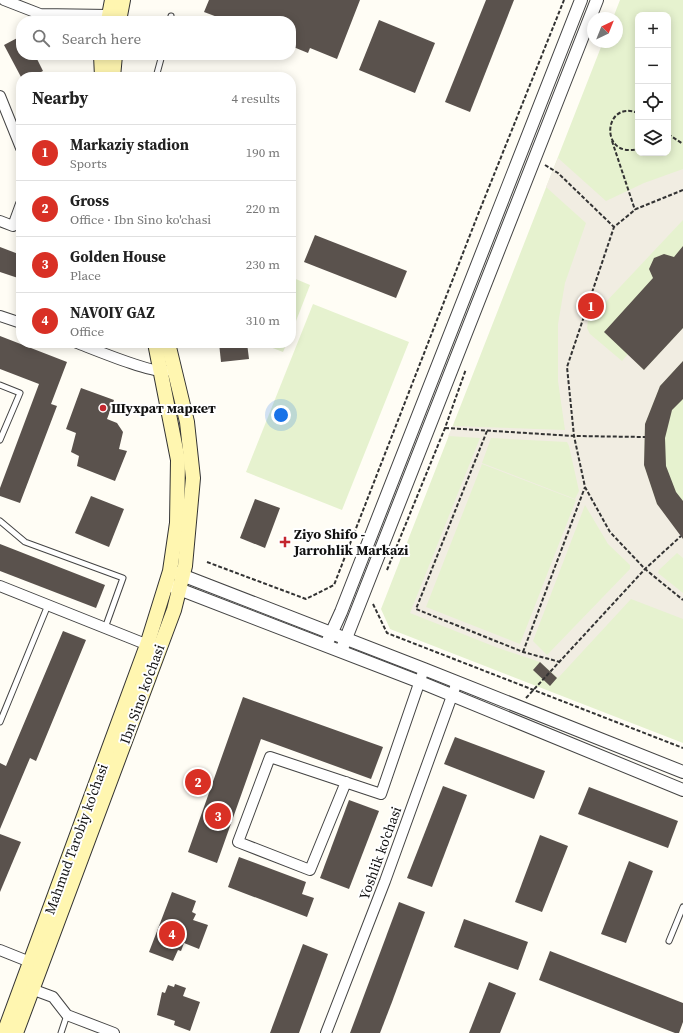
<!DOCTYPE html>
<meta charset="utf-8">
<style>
:root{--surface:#fff;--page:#f2f2f2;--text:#222;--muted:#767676;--line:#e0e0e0;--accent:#d93025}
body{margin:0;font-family:"Source Serif 4",serif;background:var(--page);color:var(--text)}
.controls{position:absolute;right:12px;top:12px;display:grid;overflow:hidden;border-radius:8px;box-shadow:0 2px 10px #0003}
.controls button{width:36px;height:36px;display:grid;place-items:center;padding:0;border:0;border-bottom:1px solid var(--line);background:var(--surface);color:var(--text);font:20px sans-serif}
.compass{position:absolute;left:587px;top:12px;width:36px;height:36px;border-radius:50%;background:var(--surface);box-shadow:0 2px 10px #0003;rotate:43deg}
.you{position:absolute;left:281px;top:415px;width:14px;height:14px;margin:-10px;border:3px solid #fff;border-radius:50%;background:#1a73e8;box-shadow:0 0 0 6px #1a73e833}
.badge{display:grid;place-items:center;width:26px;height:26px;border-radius:50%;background:var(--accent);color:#fff;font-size:13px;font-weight:700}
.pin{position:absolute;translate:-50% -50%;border:2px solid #fff;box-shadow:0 1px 4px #0006}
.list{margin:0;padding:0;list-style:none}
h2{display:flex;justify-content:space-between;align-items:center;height:52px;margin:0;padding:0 16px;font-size:17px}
h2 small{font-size:13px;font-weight:400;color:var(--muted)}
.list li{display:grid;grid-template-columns:26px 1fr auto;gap:12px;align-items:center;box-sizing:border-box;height:56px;padding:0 16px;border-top:1px solid var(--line)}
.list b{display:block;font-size:15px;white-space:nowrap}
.list p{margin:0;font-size:13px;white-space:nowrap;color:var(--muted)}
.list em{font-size:13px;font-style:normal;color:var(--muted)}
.icon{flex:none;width:22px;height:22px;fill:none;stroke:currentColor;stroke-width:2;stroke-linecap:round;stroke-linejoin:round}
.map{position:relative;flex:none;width:683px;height:1033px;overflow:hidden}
.search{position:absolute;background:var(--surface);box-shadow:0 2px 10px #0003;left:16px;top:16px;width:280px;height:44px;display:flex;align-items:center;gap:10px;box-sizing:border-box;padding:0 14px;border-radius:16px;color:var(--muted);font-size:15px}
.panel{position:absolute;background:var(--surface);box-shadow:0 2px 10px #0003;left:16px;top:72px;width:280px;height:276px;border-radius:16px}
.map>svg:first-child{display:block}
.pitch{fill:#e6f2cf;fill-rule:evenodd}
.plaza{fill:#f1ede2;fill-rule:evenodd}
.building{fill:#5a524d}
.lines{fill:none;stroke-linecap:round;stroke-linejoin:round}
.service-casing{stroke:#444;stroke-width:7}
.minor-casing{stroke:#444;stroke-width:12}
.tertiary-casing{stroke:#444;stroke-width:14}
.secondary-casing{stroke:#333;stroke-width:16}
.path{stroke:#333;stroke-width:2;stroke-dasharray:4 2;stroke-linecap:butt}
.service{stroke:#fff;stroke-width:5}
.minor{stroke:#fff;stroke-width:10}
.tertiary{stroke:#fff;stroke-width:12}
.secondary{stroke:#fff6b0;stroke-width:14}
.poi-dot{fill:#c4262e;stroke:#fff;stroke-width:1.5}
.labels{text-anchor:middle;stroke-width:4;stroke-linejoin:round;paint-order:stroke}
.poi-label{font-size:14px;font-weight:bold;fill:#111;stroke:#fff;text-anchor:start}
.street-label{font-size:14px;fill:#111;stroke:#fff}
</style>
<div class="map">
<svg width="683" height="1033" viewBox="0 0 683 1033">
<rect width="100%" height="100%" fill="#fffdf5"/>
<g class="pitch">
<path d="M620,0H683V743L390,629L381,609L603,42H617V18H613ZM638,15H668V153H638Z"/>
<polygon points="291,277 310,285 291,334"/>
<polygon points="313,304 409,342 342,510 246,472"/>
<polygon points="260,343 287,343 283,352"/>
</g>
<path class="plaza" d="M558,158L606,201L644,183L683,169V220L588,321L587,328L590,334L622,361L628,354L644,370L683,328V361L660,386L645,424L644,465L657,504L683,537V558L677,553L659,570L658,573L683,593V619L631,599L558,678L540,662L498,648L410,613L480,438L448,436L453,426L565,430L558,381V324L565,283L586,223L546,187ZM491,438L567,442L569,446L579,491L575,499L482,463ZM482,464L576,500L520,644L426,607ZM585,505L608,544L630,565V569L547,655L533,641Z"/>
<g class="building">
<polygon points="209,0 360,0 337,59 310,48 308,53 291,46 291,21 228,21 204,12"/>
<polygon points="486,0 514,0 470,112 445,102"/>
<polygon points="379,20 435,43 415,93 359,70"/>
<polygon points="21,36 21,55 35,55 43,71 31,77 21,77 4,45"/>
<polygon points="315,235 407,271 396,298 304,262"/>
<polygon points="683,246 683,328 644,370 604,332 653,278 649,269 654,258 664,254 674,257"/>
<polygon points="0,247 21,255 21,279 0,272"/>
<polygon points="0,336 67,362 51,404 57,406 20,503 0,496 0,488 39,384 0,369"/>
<polygon points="219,343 247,343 249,359 221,362"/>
<polygon points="683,361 683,399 672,410 665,438 666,466 676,492 683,501 683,539 657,504 644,465 645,424 660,386"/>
<polygon points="81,388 114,400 107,419 117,423 123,432 119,449 127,451 115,481 77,466 79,456 71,452 76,433 66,429"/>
<polygon points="91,496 124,509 109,547 75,533"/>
<polygon points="255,499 280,508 265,548 240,538"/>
<polygon points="0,544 105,585 96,608 0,571"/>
<polygon points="63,631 86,640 36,761 30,758 0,829 0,763 6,766"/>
<polygon points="540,662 557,678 550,686 533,670"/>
<polygon points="243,697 383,747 371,779 261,739 217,863 188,852"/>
<polygon points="455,737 545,771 534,799 444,764"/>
<polygon points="443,786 467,795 432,887 407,878"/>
<polygon points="589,787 678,821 668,848 578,814"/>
<polygon points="349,800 379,811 349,889 320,878"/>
<polygon points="0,834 21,842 0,892"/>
<polygon points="540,835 568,846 542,912 515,902"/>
<polygon points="239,857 306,882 302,894 314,898 307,917 228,887"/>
<polygon points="629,861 653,871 626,943 601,934"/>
<polygon points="172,892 196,901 192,912 196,914 193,920 208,925 199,949 184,943 181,951 178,950 173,961 149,952"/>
<polygon points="399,902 425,912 392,1002 380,1033 350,1033"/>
<polygon points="464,919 528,942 518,970 454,947"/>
<polygon points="303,944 328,954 299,1033 270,1033"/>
<polygon points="550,951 683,1003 683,1022 679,1033 675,1033 539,980"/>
<polygon points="489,982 516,993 500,1033 469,1033"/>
<polygon points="175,984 186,988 183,996 200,1002 190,1031 174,1025 175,1021 157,1015 162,992 165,993 168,985 174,987"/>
</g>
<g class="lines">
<defs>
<g id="service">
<polyline points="170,21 171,16"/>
<polyline points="156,77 162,55"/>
<polyline points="0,385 20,393 0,440"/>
<polyline points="0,521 25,542 123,578 105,628"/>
<polyline points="0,722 48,605"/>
<polyline points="669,941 683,907"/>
<polyline points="61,1033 67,1015"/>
</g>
<g id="minor">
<polyline points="4,0 40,14 109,15"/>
<polyline points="0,96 21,148"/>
<polyline points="0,221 13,226 21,204"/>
<polyline points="0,316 21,323"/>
<path d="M77,343C93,349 153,374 166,371"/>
<polyline points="0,586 153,647"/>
<polyline points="346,782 310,870 238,842 270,757 381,794 424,669"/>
<polyline points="0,950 35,964"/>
<polyline points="26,987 53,997 67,1015 114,1033"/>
<polyline points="326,1033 385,881 457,682"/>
</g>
<g id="tertiary">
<polyline points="174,572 424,669 683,772"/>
<polyline points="171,586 420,682 683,790"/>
<polyline points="326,645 341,612 581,0"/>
<polyline points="341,651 597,0"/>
</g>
<g id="secondary">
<polyline points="108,21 112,0"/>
<polyline points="119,21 123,0"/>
<polyline points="101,55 102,77"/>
<polyline points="113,77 115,55"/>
<polyline points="4,1033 147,645 170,571 177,523 178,460 155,343"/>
<polyline points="16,1033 174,610 185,566 193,478 187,422 168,343"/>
</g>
</defs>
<use href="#service" class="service-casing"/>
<use href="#minor" class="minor-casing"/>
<use href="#tertiary" class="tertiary-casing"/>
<use href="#secondary" class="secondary-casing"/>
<g class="path">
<path d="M638,113C603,99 599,159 638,149"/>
<polyline points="668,134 683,144"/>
<polyline points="612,141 635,210"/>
<polyline points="545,165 558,173 614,227"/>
<polyline points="683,190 636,209 614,227 567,367 574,436 585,487 610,532 645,569 683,600"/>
<polyline points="445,428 574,436 645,437"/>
<polyline points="487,431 416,609 523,652 560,662"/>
<polyline points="207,562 306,599 334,585 477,217 564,0"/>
<polyline points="387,570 445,428 466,369"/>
<polyline points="373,604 387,633 683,748"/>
<polyline points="523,652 585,487"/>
<polyline points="526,698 645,569 681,536"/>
</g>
<use href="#service" class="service"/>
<use href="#minor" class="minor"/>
<use href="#tertiary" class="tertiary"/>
<use href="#secondary" class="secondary"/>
</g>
<g class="poi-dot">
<circle cx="103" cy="408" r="4"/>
<path d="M283 536h4v4h4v4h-4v4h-4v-4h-4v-4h4z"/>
</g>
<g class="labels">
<g class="poi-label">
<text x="111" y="413">Шухрат маркет</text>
<text x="294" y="539">Ziyo Shifo -<tspan x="294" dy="16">Jarrohlik Markazi</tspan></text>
</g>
<g class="street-label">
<text transform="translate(142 694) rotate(-70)" y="5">Ibn Sino ko'chasi</text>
<text transform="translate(76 839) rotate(-70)" y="5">Mahmud Tarobiy ko'chasi</text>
<text transform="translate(380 853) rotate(-70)" y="5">Yoshlik ko'chasi</text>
</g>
</g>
</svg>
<div class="controls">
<button>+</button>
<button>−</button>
<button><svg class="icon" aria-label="locate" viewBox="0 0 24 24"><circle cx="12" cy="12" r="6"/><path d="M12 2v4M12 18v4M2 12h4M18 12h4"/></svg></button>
<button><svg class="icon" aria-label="layers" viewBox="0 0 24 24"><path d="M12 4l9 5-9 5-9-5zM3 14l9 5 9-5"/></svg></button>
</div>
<svg class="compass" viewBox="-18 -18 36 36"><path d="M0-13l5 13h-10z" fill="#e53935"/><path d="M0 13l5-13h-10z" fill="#767676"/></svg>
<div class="you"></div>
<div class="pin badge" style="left:591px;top:306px">1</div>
<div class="pin badge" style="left:198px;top:782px">2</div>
<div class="pin badge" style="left:218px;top:816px">3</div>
<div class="pin badge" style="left:172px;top:934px">4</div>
<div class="search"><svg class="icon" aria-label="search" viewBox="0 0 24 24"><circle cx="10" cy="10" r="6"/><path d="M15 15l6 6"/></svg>Search here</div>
<section class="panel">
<h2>Nearby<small>4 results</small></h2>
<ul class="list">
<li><span class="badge">1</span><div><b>Markaziy stadion</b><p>Sports</p></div><em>190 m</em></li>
<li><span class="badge">2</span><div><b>Gross</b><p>Office · Ibn Sino ko'chasi</p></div><em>220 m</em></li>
<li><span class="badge">3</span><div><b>Golden House</b><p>Place</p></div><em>230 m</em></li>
<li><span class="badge">4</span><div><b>NAVOIY GAZ</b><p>Office</p></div><em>310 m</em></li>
</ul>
</section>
</div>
